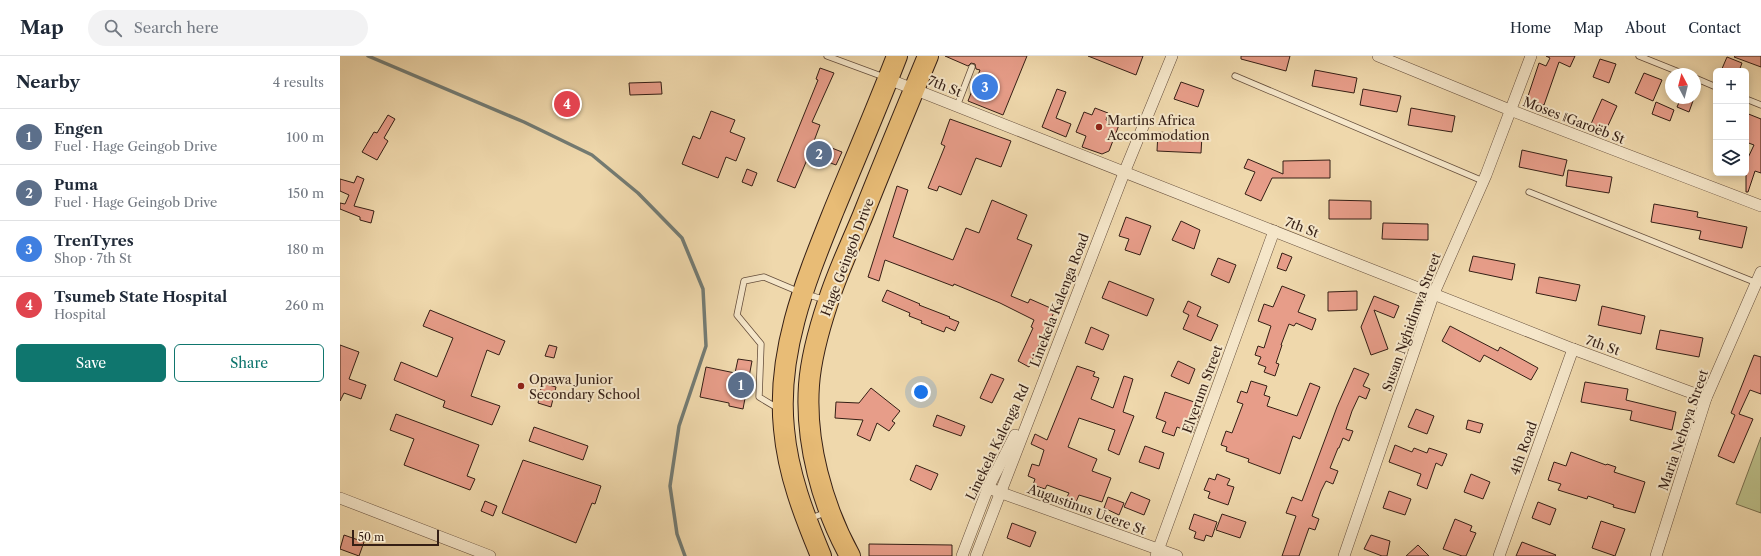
<!DOCTYPE html>
<meta charset="utf-8">
<style>
:root{--surface:#fff;--page:#f2f2f3;--text:#1f2937;--muted:#747a83;--line:#e0e1e3;--accent:#0f766e}
body{margin:0;font-family:"Libre Caslon Text",serif;background:var(--page);color:var(--text)}
.controls{position:absolute;right:12px;top:12px;display:grid;overflow:hidden;border-radius:6px;box-shadow:0 2px 10px #0003}
.controls button{width:36px;height:36px;display:grid;place-items:center;padding:0;border:0;border-bottom:1px solid var(--line);background:var(--surface);color:var(--text);font:20px sans-serif}
.compass{position:absolute;left:1325px;top:12px;width:36px;height:36px;border-radius:50%;background:var(--surface);box-shadow:0 2px 10px #0003;rotate:353deg}
.scale{position:absolute;left:12px;bottom:10px;width:87px;box-sizing:border-box;padding-left:4px;border:2px solid #351f15;border-top:0;font-size:11px;line-height:14px;white-space:nowrap;color:#351f15;-webkit-text-stroke:3px #f5e6c9;paint-order:stroke}
.you{position:absolute;left:581px;top:336px;width:14px;height:14px;margin:-10px;border:3px solid #fff;border-radius:50%;background:#1a73e8;box-shadow:0 0 0 6px #1a73e833}
.badge{display:grid;place-items:center;width:26px;height:26px;border-radius:50%;background:var(--accent);color:#fff;font-size:13px;font-weight:700}
.pin{position:absolute;translate:-50% -50%;border:2px solid #fff;box-shadow:0 1px 4px #0006}
.list{margin:0;padding:0;list-style:none}
h2{display:flex;justify-content:space-between;align-items:center;height:52px;margin:0;padding:0 16px;font-size:17px}
h2 small{font-size:13px;font-weight:400;color:var(--muted)}
.list li{display:grid;grid-template-columns:26px 1fr auto;gap:12px;align-items:center;box-sizing:border-box;height:56px;padding:0 16px;border-top:1px solid var(--line)}
.list b{display:block;font-size:15px;white-space:nowrap}
.list p{margin:0;font-size:13px;white-space:nowrap;color:var(--muted)}
.list em{font-size:13px;font-style:normal;color:var(--muted)}
.actions{display:flex;gap:8px;padding:12px 16px}
.actions a{flex:1;padding:9px 0;border:1px solid var(--accent);border-radius:6px;text-align:center;font-size:14px;color:var(--accent)}
.actions .main{background:var(--accent);color:#fff}
.icon{flex:none;width:22px;height:22px;fill:none;stroke:currentColor;stroke-width:2;stroke-linecap:round;stroke-linejoin:round}
.map{position:relative;flex:none;width:1421px;height:500px;overflow:hidden}
header{display:flex;align-items:center;gap:24px;box-sizing:border-box;height:56px;padding:0 20px;background:var(--surface);border-bottom:1px solid var(--line)}
header strong{font-size:19px}
nav{display:flex;gap:22px;margin-inline-start:auto;font-size:14px}
.search{width:280px;height:36px;background:var(--page);display:flex;align-items:center;gap:10px;box-sizing:border-box;padding:0 14px;border-radius:22px;color:var(--muted);font-size:15px}
main{display:flex}
aside{flex:1;background:var(--surface)}
.map>svg:first-child{display:block}
.green{fill:#bbbe88;stroke:#786e4e}
.lines{fill:none;stroke-linecap:round;stroke-linejoin:round}
.stream{stroke:#737b73;stroke-width:3.5}
.building{fill:#e79d89;stroke:#351f15}
.lane-casing{stroke:#644d3b;stroke-width:7}
.street-casing{stroke:#644d3b;stroke-width:12}
.highway-casing{stroke:#351f15;stroke-width:22}
.lane{stroke:#f5e6c9;stroke-width:5.5}
.street{stroke:#f5e6c9;stroke-width:11}
.highway{stroke:#e8bc76;stroke-width:20}
.poi-dot{fill:#8f2418;stroke:#f5e6c9;stroke-width:1.5}
.labels{text-anchor:middle;stroke-width:4;stroke-linejoin:round;paint-order:stroke}
.street-label{font-size:13px;fill:#351f15;stroke:#f5e6c9}
.poi-label{font-size:13px;fill:#351f15;stroke:#f5e6c9;text-anchor:start}
</style>
<header>
<strong>Map</strong>
<div class="search"><svg class="icon" aria-label="search" viewBox="0 0 24 24"><circle cx="10" cy="10" r="6"/><path d="M15 15l6 6"/></svg>Search here</div>
<nav><a>Home</a><a>Map</a><a>About</a><a>Contact</a></nav>
</header>
<main>
<aside>
<h2>Nearby<small>4 results</small></h2>
<ul class="list">
<li><span class="badge" style="background:#5c6f8a">1</span><div><b>Engen</b><p>Fuel · Hage Geingob Drive</p></div><em>100 m</em></li>
<li><span class="badge" style="background:#5c6f8a">2</span><div><b>Puma</b><p>Fuel · Hage Geingob Drive</p></div><em>150 m</em></li>
<li><span class="badge" style="background:#3f7fe0">3</span><div><b>TrenTyres</b><p>Shop · 7th St</p></div><em>180 m</em></li>
<li><span class="badge" style="background:#e0444e">4</span><div><b>Tsumeb State Hospital</b><p>Hospital</p></div><em>260 m</em></li>
</ul>
<div class="actions"><a class="main">Save</a><a>Share</a></div>
</aside>
<div class="map">
<svg width="1421" height="500" viewBox="0 0 1421 500">
<rect width="100%" height="100%" fill="#efd8ac"/>
<filter id="stains"><feTurbulence type="fractalNoise" baseFrequency=".005" numOctaves="4"/><feColorMatrix values="0 0 0 0 .2 0 0 0 0 .09 0 0 0 0 .02 0 0 0 .5 -.17"/></filter>
<radialGradient id="worn" r=".72"><stop offset=".6" stop-color="#630" stop-opacity="0"/><stop offset="1" stop-color="#630" stop-opacity=".3"/></radialGradient>
<polygon class="green" points="1421,381 1421,457 1396,448"/>
<g class="lines">
<polyline class="stream" points="28,0 184,66 252,99 298,137 342,182 363,233 366,290 339,370 330,430 337,478 345,500"/>
</g>
<g class="building">
<polygon points="605,0 687,0 663,59 628,45 640,14 636,13 635,8 631,7 628,10"/>
<polygon points="748,0 803,0 796,19"/>
<polygon points="901,0 950,0 946,15 901,3"/>
<polygon points="1206,0 1235,0 1230,11 1219,6 1204,49 1187,43 1199,7 1206,10 1210,2"/>
<polygon points="1395,0 1421,0 1421,11 1394,1"/>
<polygon points="1387,1 1402,7 1399,15 1381,15"/>
<polygon points="1260,3 1276,8 1269,27 1253,21"/>
<polygon points="480,12 494,17 472,66 480,69 474,85 502,96 496,109 469,99 455,132 437,125 478,24 476,23"/>
<polygon points="975,14 1017,22 1014,37 972,30"/>
<polygon points="1304,17 1322,24 1313,45 1295,37"/>
<polygon points="321,26 322,38 290,39 289,27"/>
<polygon points="841,26 864,34 858,51 834,43"/>
<polygon points="717,33 726,36 716,62 731,68 726,81 702,71"/>
<polygon points="1023,33 1061,40 1057,56 1020,49"/>
<polygon points="1341,42 1354,42 1349,56 1337,51"/>
<polygon points="1262,43 1277,50 1266,74 1251,68"/>
<polygon points="1316,46 1334,54 1330,65 1312,58"/>
<polygon points="755,52 768,57 766,64 779,69 769,95 762,98 742,91 746,80 736,76 744,56 752,59"/>
<polygon points="1071,52 1115,60 1112,76 1068,69"/>
<polygon points="371,55 395,64 390,76 405,82 396,105 386,101 378,122 342,108 353,80 360,83"/>
<polygon points="1406,57 1421,63 1421,117 1415,115 1408,136 1406,136 1406,106 1414,89 1406,86"/>
<polygon points="48,59 55,63 44,82 48,85 37,104 22,96 34,76 37,77"/>
<polygon points="610,63 671,85 661,111 636,102 621,139 599,130 597,135 588,132 605,90 601,88"/>
<polygon points="818,76 862,79 861,97 817,95"/>
<polygon points="1182,94 1227,104 1223,120 1179,111"/>
<polygon points="908,103 943,118 943,105 990,104 990,122 932,122 921,145 905,138 915,116 904,112"/>
<polygon points="407,113 417,117 412,130 402,126"/>
<polygon points="1228,114 1272,121 1269,137 1226,130"/>
<polygon points="17,120 24,123 14,150 34,155 31,167 20,164 20,161 0,153 0,147 5,148 9,139 0,135 0,123 14,127"/>
<polygon points="557,130 568,134 553,181 613,204 626,172 639,177 652,144 687,159 677,183 692,189 671,240 688,247 690,243 715,254 689,311 678,305 693,272 691,271 694,264 660,247 614,228 613,230 545,204 539,225 528,221"/>
<polygon points="989,144 1031,145 1031,163 989,163"/>
<polygon points="1314,148 1358,156 1357,161 1407,171 1402,192 1359,183 1361,175 1311,166"/>
<polygon points="786,161 811,170 800,199 785,194 789,183 779,180"/>
<polygon points="841,165 860,174 854,193 832,184"/>
<polygon points="1043,167 1088,168 1088,184 1042,183"/>
<polygon points="942,197 952,201 946,215 937,212"/>
<polygon points="1133,200 1175,208 1172,224 1129,215"/>
<polygon points="878,202 896,209 889,227 871,219"/>
<polygon points="1199,221 1240,229 1236,245 1196,237"/>
<polygon points="769,225 814,243 807,260 762,242"/>
<polygon points="942,230 965,239 958,256 976,263 972,274 956,267 954,270 949,268 941,289 942,289 936,307 939,308 935,320 924,316 926,311 918,308 921,301 915,299 918,290 924,292 931,270 918,265 924,248 933,251"/>
<polygon points="547,234 580,248 579,249 610,261 609,262 619,266 615,275 606,271 604,276 581,267 582,265 569,260 570,257 542,245"/>
<polygon points="1017,235 1017,254 988,255 988,236"/>
<polygon points="1034,240 1059,250 1054,262 1034,254 1048,293 1031,299 1021,271"/>
<polygon points="848,245 861,251 857,260 878,269 871,285 843,273 849,259 843,256"/>
<polygon points="1262,250 1305,260 1301,278 1258,269"/>
<polygon points="90,254 165,285 159,299 147,294 131,340 160,350 152,369 103,351 105,345 54,324 61,306 97,321 113,282 83,270"/>
<polygon points="1110,270 1158,295 1160,291 1198,312 1191,324 1144,299 1140,306 1102,285"/>
<polygon points="751,271 769,279 763,294 745,287"/>
<polygon points="1320,274 1363,282 1359,301 1316,293"/>
<polygon points="0,289 19,296 9,323 26,329 21,343 4,337 0,345"/>
<polygon points="209,289 217,291 214,302 205,300"/>
<polygon points="1414,299 1421,301 1421,338 1410,334 1399,358 1413,363 1394,407 1378,400 1395,359 1391,357"/>
<polygon points="398,303 412,305 403,353 389,350 389,347 360,341 366,311 395,317"/>
<polygon points="838,305 855,313 849,328 831,320"/>
<polygon points="737,310 755,316 753,320 759,322 751,343 773,352 784,320 793,323 783,356 794,360 779,399 768,394 775,374 739,362 728,391 757,403 752,415 771,422 762,446 739,439 736,446 726,443 729,437 707,429 705,433 693,429 695,423 688,420 692,408 699,410 704,394 691,388 695,378 707,384"/>
<polygon points="1014,312 1029,318 1023,330 1030,333 1026,343 1019,340 1012,355 1006,373 1013,375 1009,385 1003,382 999,392 998,392 990,412 998,415 993,428 986,425 981,435 972,460 979,463 975,474 969,472 959,500 942,500 956,460 946,457 952,441 962,445 997,351"/>
<polygon points="651,318 664,323 652,347 640,342"/>
<polygon points="911,325 927,330 924,339 930,341 927,350 957,360 970,327 980,331 960,383 953,380 940,418 908,406 909,403 886,395 887,391 881,389 886,375 892,377 903,348 897,346 901,335 907,337"/>
<polygon points="1245,326 1288,333 1286,344 1336,356 1332,374 1290,364 1292,355 1241,346"/>
<polygon points="202,327 216,331 211,351 198,347"/>
<polygon points="531,332 560,355 552,365 555,367 549,375 537,367 530,385 517,379 523,364 495,362 496,346 519,347"/>
<polygon points="825,336 863,349 853,377 837,371 834,380 822,376 826,366 816,362"/>
<polygon points="1076,353 1094,360 1087,378 1068,371"/>
<polygon points="56,358 139,389 127,420 135,423 130,434 64,409 74,383 50,374"/>
<polygon points="597,359 625,370 621,380 593,370"/>
<polygon points="1128,364 1143,368 1140,377 1126,373"/>
<polygon points="194,371 248,390 243,404 189,385"/>
<polygon points="1055,389 1072,396 1074,392 1087,397 1089,392 1107,398 1102,410 1096,407 1087,433 1077,429 1081,418 1049,406"/>
<polygon points="805,390 824,397 819,413 799,406"/>
<polygon points="1231,396 1266,409 1267,408 1276,411 1274,416 1305,426 1295,457 1273,451 1274,449 1248,440 1247,443 1218,434 1221,428 1208,424 1214,406 1226,410"/>
<polygon points="183,404 261,430 255,448 252,447 236,487 162,457"/>
<polygon points="576,409 598,418 591,434 570,424"/>
<polygon points="877,418 890,423 887,429 894,431 888,449 868,442 870,436 864,434 869,422 875,424"/>
<polygon points="1131,418 1150,426 1143,443 1124,436"/>
<polygon points="1049,435 1071,443 1065,459 1043,452"/>
<polygon points="791,436 810,444 804,459 784,451"/>
<polygon points="768,441 784,447 779,459 764,452"/>
<polygon points="145,445 157,450 153,460 141,455"/>
<polygon points="1198,446 1216,453 1210,469 1192,462"/>
<polygon points="854,458 877,466 872,481 866,479 864,485 854,482 856,476 849,473"/>
<polygon points="882,458 906,466 900,482 876,474"/>
<polygon points="1115,463 1132,470 1130,475 1136,477 1126,500 1122,500 1103,493"/>
<polygon points="1261,465 1285,473 1275,500 1252,492"/>
<polygon points="672,467 696,476 690,491 667,482"/>
<polygon points="4,479 24,486 19,500 0,493"/>
<polygon points="1031,479 1050,485 1047,500 1042,500 1024,493"/>
<polygon points="1182,486 1216,499 1215,500 1176,500"/>
<polygon points="529,488 612,489 612,500 529,500"/>
<polygon points="1078,489 1089,500 1066,500"/>
</g>
<g class="lines">
<defs>
<g id="lane">
<polyline points="487,0 544,21"/>
<polyline points="1299,0 1344,18"/>
<polyline points="895,20 1143,125"/>
<polyline points="1355,22 1376,31"/>
<polyline points="1406,43 1421,49"/>
<polyline points="617,50 632,11"/>
<polyline points="1189,136 1417,227"/>
<polyline points="439,353 419,341 421,288 397,259 404,225 424,221 462,237 486,244"/>
<polyline points="469,463 487,456"/>
</g>
<g id="street">
<polyline points="1038,0 1170,54 1421,150"/>
<polyline points="548,23 1233,293 1366,342"/>
<polyline points="648,432 837,500"/>
<polyline points="0,442 150,500"/>
<polyline points="622,500 648,432 675,379"/>
<polyline points="636,500 784,117 832,0"/>
<polyline points="816,500 934,175"/>
<polyline points="1004,500 1094,237 1146,119 1191,0"/>
<polyline points="1159,500 1233,293"/>
<polyline points="1316,500 1366,342 1421,216"/>
</g>
<g id="highway">
<path d="M481,500C464,459 448,418 444,373C436,296 466,224 494,154C515,103 537,52 557,0"/>
<path d="M510,500C482,449 465,386 469,329C471,301 479,273 488,246C497,217 511,188 523,159C544,106 566,53 588,0"/>
</g>
</defs>
<use href="#lane" class="lane-casing"/>
<use href="#street" class="street-casing"/>
<use href="#highway" class="highway-casing"/>
<use href="#lane" class="lane"/>
<use href="#street" class="street"/>
<use href="#highway" class="highway"/>
</g>
<g class="poi-dot">
<circle cx="759" cy="71" r="4"/>
<circle cx="181" cy="330" r="4"/>
</g>
<g class="labels">
<g class="street-label">
<text transform="translate(605 30) rotate(22)" y="5">7th St</text>
<text transform="translate(1234 64) rotate(21)" y="5">Moses ǁGaroëb St</text>
<text transform="translate(962 171) rotate(21)" y="5">7th St</text>
<text transform="translate(507 201) rotate(-69)" y="5">Hage Geingob Drive</text>
<text transform="translate(719 244) rotate(-69)" y="5">Linekela Kalenga Road</text>
<text transform="translate(1071 266) rotate(-70)" y="5">Susan Nghidinwa Street</text>
<text transform="translate(1263 289) rotate(20)" y="5">7th St</text>
<text transform="translate(862 333) rotate(-70)" y="5">Elverum Street</text>
<text transform="translate(1343 374) rotate(-71)" y="5">Maria Nehoya Street</text>
<text transform="translate(657 386) rotate(-64)" y="5">Linekela Kalenga Rd</text>
<text transform="translate(1183 392) rotate(-70)" y="5">4th Road</text>
<text transform="translate(747 453) rotate(20)" y="5">Augustinus Ueere St</text>
</g>
<g class="poi-label">
<text x="767" y="69">Martins Africa<tspan x="767" dy="15">Accommodation</tspan></text>
<text x="189" y="328">Opawa Junior<tspan x="189" dy="15">Secondary School</tspan></text>
</g>
</g>
<rect width="100%" height="100%" filter="url(#stains)"/>
<rect width="100%" height="100%" fill="url(#worn)"/>
</svg>
<div class="controls">
<button>+</button>
<button>−</button>
<button><svg class="icon" aria-label="layers" viewBox="0 0 24 24"><path d="M12 4l9 5-9 5-9-5zM3 14l9 5 9-5"/></svg></button>
</div>
<svg class="compass" viewBox="-18 -18 36 36"><path d="M0-13l5 13h-10z" fill="#e53935"/><path d="M0 13l5-13h-10z" fill="#747a83"/></svg>
<div class="scale">50 m</div>
<div class="you"></div>
<div class="pin badge" style="left:401px;top:329px;background:#5c6f8a">1</div>
<div class="pin badge" style="left:479px;top:98px;background:#5c6f8a">2</div>
<div class="pin badge" style="left:645px;top:31px;background:#3f7fe0">3</div>
<div class="pin badge" style="left:227px;top:48px;background:#e0444e">4</div>
</div>
</main>
